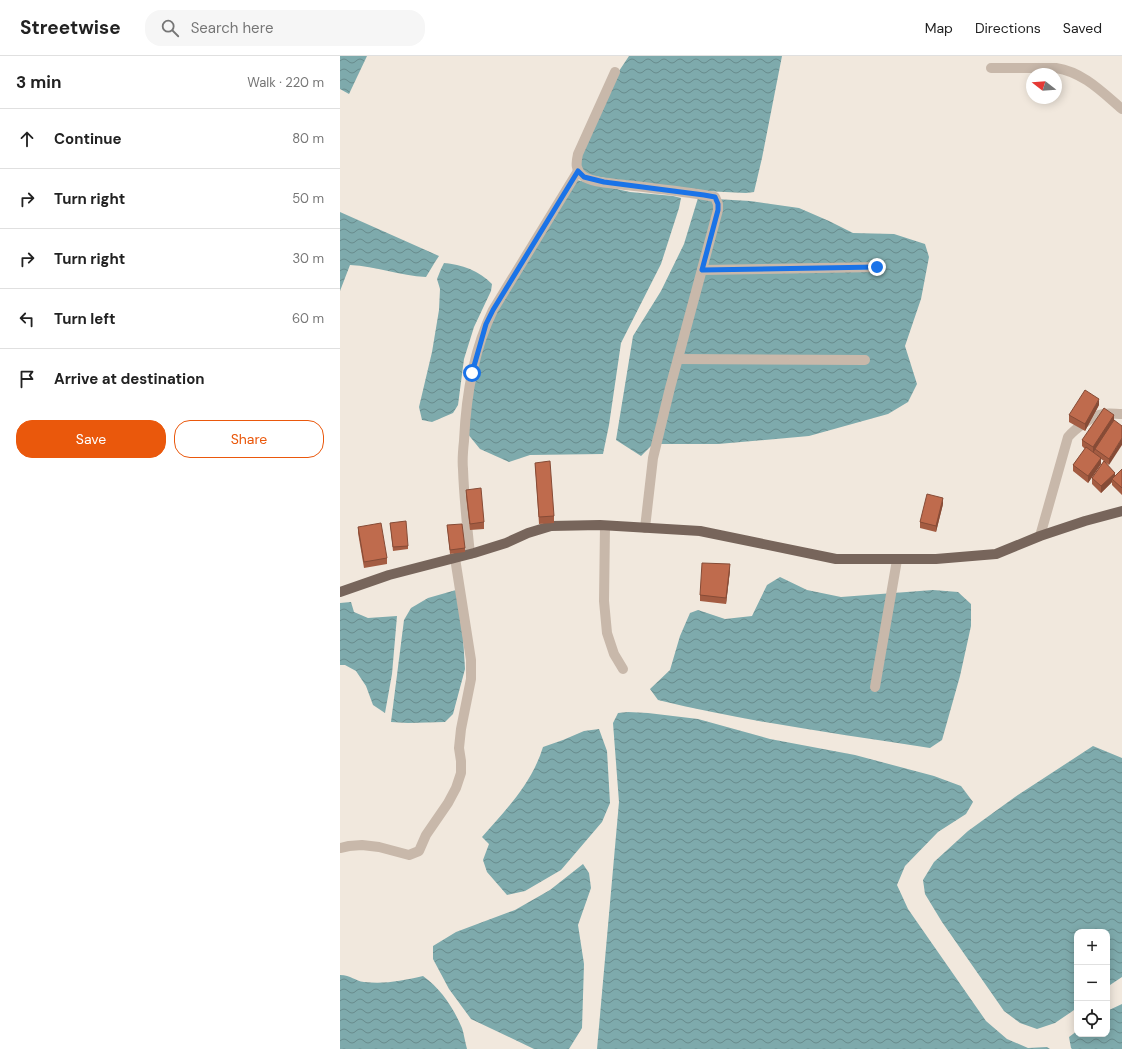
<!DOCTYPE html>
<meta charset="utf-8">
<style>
:root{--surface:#fff;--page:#f6f6f6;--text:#222;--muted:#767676;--line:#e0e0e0;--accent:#ea580c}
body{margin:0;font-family:"DM Sans",sans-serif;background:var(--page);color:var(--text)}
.controls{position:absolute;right:12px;bottom:12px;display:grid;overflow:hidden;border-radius:8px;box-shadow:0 2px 10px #0003}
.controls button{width:36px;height:36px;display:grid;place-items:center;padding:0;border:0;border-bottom:1px solid var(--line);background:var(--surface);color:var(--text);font:20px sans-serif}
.compass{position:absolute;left:686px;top:12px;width:36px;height:36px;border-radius:50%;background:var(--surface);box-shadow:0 2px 10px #0003;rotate:287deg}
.stop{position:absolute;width:12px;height:12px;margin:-9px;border:3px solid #1a73e8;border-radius:50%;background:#fff}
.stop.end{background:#1a73e8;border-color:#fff;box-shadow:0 1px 4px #0008}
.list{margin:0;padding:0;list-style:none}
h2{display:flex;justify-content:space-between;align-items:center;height:52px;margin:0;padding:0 16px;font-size:17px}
h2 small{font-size:13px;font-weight:400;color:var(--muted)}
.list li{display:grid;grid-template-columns:26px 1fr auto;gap:12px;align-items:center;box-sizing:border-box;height:60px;padding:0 16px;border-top:1px solid var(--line)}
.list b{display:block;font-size:15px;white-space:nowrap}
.list em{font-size:13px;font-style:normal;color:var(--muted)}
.actions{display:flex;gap:8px;padding:12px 16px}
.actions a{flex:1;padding:9px 0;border:1px solid var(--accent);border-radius:16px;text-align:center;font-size:14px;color:var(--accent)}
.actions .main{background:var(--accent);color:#fff}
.icon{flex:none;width:22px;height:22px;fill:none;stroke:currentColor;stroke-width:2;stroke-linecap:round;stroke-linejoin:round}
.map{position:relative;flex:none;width:782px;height:993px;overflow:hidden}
header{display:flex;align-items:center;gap:24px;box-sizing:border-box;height:56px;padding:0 20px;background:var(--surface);border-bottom:1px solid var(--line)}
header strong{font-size:19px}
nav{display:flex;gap:22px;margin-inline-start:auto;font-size:14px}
.search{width:280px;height:36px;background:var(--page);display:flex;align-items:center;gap:10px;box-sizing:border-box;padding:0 14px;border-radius:16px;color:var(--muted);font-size:15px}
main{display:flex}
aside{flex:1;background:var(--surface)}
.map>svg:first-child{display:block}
.water{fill:url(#water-waves)}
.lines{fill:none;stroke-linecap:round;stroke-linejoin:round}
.minor{stroke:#c8b8aa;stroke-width:10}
.major{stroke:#77655b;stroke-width:10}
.wall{fill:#a45c42}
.shaded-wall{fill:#864b36}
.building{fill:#bf6b4d;stroke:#864b36}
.route{stroke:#1a73e8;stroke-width:5}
</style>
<header>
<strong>Streetwise</strong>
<div class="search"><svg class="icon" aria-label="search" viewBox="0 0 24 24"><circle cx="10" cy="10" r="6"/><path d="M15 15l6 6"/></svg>Search here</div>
<nav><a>Map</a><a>Directions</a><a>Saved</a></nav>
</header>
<main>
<aside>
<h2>3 min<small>Walk · 220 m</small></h2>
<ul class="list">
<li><svg class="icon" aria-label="ahead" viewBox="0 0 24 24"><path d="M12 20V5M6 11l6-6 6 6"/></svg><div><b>Continue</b></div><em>80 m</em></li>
<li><svg class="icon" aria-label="right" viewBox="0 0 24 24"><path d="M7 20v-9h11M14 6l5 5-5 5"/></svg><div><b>Turn right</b></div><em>50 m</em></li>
<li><svg class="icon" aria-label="right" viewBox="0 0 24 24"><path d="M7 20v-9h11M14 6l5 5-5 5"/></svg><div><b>Turn right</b></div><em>30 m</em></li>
<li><svg class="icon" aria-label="left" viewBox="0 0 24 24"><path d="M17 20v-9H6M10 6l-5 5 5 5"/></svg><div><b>Turn left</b></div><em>60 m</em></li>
<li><svg class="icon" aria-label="arrive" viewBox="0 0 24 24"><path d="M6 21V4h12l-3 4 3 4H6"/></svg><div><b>Arrive at destination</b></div></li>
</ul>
<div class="actions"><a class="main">Save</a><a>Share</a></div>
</aside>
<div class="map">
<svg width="782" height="993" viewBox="0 0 782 993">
<defs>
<pattern id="water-waves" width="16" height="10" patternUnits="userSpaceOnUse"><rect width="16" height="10" fill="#7eaaac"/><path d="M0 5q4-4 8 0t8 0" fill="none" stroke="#688b8c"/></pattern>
</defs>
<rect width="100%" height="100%" fill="#f1e8dd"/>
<g class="water">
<polygon points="0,0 27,0 9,38 0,33"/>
<polygon points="289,0 442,0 422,102 414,136 406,137 364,135 348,136 242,118 239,103 277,18"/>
<polygon points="237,124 290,136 333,140 341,142 339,152 321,208 281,287 269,369 263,398 190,399 169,406 140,393 127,377 131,335 151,261"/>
<polygon points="358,142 410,145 459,152 489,165 513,177 554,178 585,188 589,201 581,243 565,290 577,328 568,346 548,358 469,380 378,388 313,388 301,400 276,384 293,280 321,235 344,188"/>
<path d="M0,156L99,200L95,206L86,221C60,220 36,210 10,209L0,235Z"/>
<path d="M104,207C121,208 140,215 152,228L151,235L134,271L124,303L118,349L113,357L92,366L82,364L79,351L92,296L99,254L100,233L97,223L101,213Z"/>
<path d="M440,521L467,534L501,541L593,534L618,536L631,548V570L620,620L602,684L590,692C499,678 408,666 318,644L310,633L330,614L340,580L350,557L358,554L385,563L412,560L427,529Z"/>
<polygon points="116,534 123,581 125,613 113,658 105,666 68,667 51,666 64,564 71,552 88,542"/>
<polygon points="11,546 14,556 28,562 57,560 52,618 45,657 33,649 26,630 16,615 5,609 0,609 0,547"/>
<polygon points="288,656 308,657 358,663 430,683 515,699 594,720 621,730 633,746 626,758 598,776 565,810 557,829 568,853 646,965 667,983 688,992 707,991 710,993 257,993 279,746 273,667 278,657"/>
<path d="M259,673L267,695L270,747L262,766L221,814L185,835L167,839L147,816L143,804L149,788L142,781C166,754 192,727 203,691L223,684L244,675Z"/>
<polygon points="753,690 782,702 782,921 767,931 767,876 737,876 737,952 715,967 697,973 680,967 664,955 602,866 585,838 583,824 594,806 628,775 675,741"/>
<polygon points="243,808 249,817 251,832 238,869 244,908 242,972 229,993 194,993 131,963 109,933 93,903 93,890 116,876 175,854 210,834"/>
<path d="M0,919C11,919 15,925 24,926C46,928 61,925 83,920C101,933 113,951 122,972C124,978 125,986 127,993H0Z"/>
<polygon points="782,948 782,993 732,993 731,992 729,981 737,975 737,978 767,978 767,955"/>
</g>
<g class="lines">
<g class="minor">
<path d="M651,12H716C743,16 762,36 782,53"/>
<path d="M275,16L238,98C236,107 235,114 243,120C252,127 273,127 285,129C311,132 338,135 364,139L375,141L378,148V154L330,332L313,402L305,472"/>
<polyline points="362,214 537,211"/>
<polyline points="338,303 525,304"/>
<polyline points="265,470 264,545 267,577 274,598 283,613"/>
<path d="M700,480L728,381C735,373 753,359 763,358C769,357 776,358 782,358"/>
<path d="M130,498C127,470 124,441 123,413C122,403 123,394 124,385C126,340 133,295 153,254L238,115"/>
<polyline points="535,631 557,504"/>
<polyline points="0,792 9,790 22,789 39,791 69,799 79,795 86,779 108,747 116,732 121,717 121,705 119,692 121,673 131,623 131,604 115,502"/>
</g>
<polyline class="major" points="0,536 49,519 134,497 166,487 188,477 211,470 260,469 360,475 496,503 596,503 656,498 700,480 745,465 782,455"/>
</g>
<g class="wall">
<polygon points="759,349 745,375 729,366 729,359"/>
<polygon points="774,359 769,409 765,406 775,420 782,413 782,439 772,429 772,426 761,437 752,428 752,422 764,405 761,403 761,408 748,427 733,415 733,409 745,393 742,390 742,384"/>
<polygon points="195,407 214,460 214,467 199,468"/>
<polygon points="126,434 144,466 144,473 130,474 126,440"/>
<polygon points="603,448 596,476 580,472 580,466"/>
<polygon points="50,467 68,490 68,493 53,495"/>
<polygon points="107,469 125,492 125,496 110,498"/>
<polygon points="18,471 47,502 47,508 24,512 18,477"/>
<polygon points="390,514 386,548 360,545 360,539"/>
</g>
<g class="shaded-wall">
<polygon points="759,343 759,349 745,375 745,368"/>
<polygon points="774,359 774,366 753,397 753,391"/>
<polygon points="782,382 782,389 769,409 769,403"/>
<polygon points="761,402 761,408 748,427 748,420"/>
<polygon points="775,417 775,423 772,423 772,426 761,437 761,430"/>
<polygon points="603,442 603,448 596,476 596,470"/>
<polygon points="390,508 390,514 386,548 386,542"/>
</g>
<g class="building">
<polygon points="745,334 759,343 745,368 729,359"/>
<polygon points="764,352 774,359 753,391 742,384"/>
<polygon points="774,364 782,370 782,382 769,403 755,393"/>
<polygon points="746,391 761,402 748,420 733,409"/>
<polygon points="210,405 214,460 199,461 195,407"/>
<polygon points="764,405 775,417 761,430 752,422"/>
<polygon points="782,413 782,432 772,423"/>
<polygon points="141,432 144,466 130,468 126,434"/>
<polygon points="587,438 603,442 596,470 580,466"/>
<polygon points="66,465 68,490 53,491 50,467"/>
<polygon points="41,467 47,502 24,506 18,471"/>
<polygon points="122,468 125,492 110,494 107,469"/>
<polygon points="362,507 390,508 386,542 360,539"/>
</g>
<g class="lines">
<polyline class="route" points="132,317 146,268 153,254 238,115 244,121 264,126 364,139 375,141 378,148 378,154 362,214 537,211"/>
</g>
</svg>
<div class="controls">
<button>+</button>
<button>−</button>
<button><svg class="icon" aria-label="locate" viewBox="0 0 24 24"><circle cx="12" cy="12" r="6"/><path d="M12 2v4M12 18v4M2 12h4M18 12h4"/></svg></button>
</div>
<svg class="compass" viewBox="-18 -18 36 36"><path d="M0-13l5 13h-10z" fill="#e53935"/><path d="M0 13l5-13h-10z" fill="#767676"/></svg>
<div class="stop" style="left:132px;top:317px"></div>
<div class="stop end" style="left:537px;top:211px"></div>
</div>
</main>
